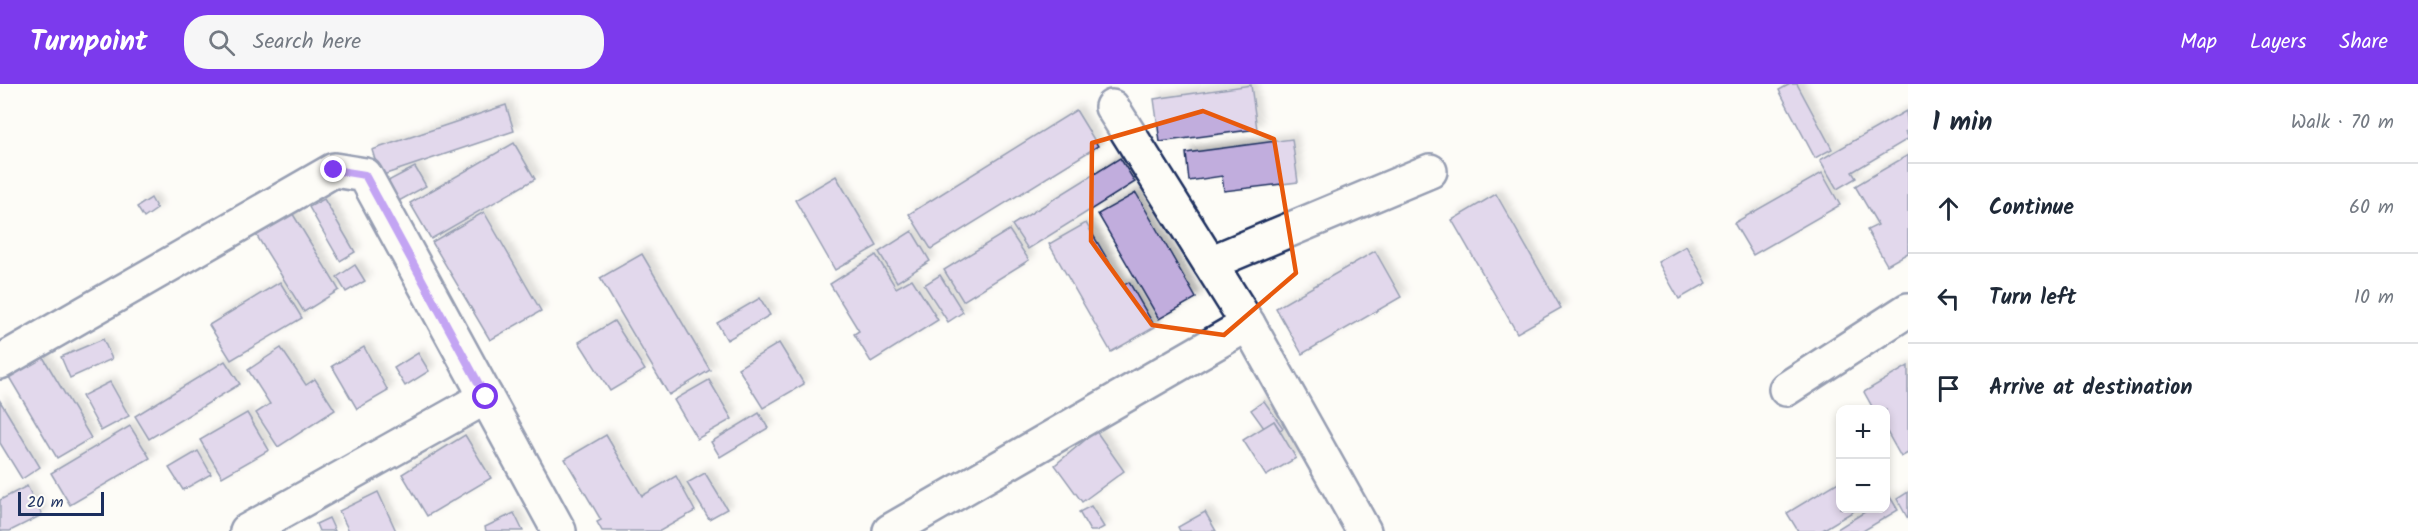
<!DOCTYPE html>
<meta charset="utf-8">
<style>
:root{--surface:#fff;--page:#f6f6f7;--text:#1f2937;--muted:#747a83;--line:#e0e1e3;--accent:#7c3aed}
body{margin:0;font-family:Kalam,sans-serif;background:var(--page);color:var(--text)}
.controls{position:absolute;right:18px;bottom:18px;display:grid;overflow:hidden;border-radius:12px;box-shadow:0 3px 9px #0003}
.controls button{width:54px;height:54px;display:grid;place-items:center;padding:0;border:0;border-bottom:2px solid var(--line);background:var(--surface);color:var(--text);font:30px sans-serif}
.scale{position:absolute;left:18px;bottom:15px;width:86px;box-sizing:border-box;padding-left:6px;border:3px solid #1b2f5e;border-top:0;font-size:16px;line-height:21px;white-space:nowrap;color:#1b2f5e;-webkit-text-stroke:4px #fdfcf7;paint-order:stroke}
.stop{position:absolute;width:18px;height:18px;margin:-14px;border:4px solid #7c3aed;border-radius:50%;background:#fff}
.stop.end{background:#7c3aed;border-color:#fff;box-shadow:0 2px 6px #0008}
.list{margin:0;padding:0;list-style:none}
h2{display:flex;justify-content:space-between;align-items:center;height:78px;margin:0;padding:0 24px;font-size:26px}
h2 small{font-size:20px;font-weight:400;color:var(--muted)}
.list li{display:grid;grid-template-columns:39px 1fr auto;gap:18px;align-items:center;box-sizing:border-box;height:90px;padding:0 24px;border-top:2px solid var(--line)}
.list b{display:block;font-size:22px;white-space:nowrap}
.list em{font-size:20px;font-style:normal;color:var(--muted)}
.icon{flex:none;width:33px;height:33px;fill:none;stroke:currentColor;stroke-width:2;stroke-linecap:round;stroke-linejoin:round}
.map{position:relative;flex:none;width:1908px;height:447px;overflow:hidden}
header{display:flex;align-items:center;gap:36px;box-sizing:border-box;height:84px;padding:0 30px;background:var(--accent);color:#fff}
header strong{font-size:28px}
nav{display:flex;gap:33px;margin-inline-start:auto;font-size:21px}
.search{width:420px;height:54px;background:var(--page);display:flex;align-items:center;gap:15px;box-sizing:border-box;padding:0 21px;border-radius:24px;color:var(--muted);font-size:22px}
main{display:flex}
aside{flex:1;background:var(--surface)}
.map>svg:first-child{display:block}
.building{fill:#c1addd;stroke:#1b2f5e;stroke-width:1.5;filter:url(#shadow)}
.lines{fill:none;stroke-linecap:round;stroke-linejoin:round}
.minor-casing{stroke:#1b2f5e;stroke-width:38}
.minor{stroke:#fdfcf7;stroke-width:33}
.route{stroke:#7c3aed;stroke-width:8}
.marked{fill:none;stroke:#e8590c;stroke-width:4.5;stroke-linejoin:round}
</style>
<header>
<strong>Turnpoint</strong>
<div class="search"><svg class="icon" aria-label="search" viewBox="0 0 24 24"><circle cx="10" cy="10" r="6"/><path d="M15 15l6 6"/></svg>Search here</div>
<nav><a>Map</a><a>Layers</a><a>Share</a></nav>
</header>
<main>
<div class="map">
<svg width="1908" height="447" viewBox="0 0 1908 447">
<defs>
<filter id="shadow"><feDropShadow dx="5.5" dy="-5.5" stdDeviation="3" flood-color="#0004"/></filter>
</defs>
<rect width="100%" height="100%" fill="#fdfcf7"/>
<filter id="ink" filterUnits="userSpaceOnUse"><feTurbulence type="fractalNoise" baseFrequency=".0167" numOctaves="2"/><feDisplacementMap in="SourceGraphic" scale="12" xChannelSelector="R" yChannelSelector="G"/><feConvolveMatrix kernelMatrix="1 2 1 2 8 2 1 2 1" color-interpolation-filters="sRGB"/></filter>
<g filter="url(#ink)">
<g class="building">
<polygon points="1790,0 1797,0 1832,65 1815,74 1779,6"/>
<polygon points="1251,1 1257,45 1160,58 1154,15"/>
<polygon points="506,21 514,47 380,92 372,66"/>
<polygon points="1076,26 1098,62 931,165 909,130"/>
<polygon points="1906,27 1908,46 1905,48 1908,55 1852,88 1856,94 1837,105 1820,76"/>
<polygon points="1292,55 1298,98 1224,107 1222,92 1189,97 1186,69"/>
<polygon points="514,59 535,95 431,155 410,119"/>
<polygon points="1908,71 1908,169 1887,181 1867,146 1878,141 1855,102"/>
<polygon points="1120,74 1135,98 1028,165 1012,141"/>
<polygon points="415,83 426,102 399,117 388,97"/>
<polygon points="1822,89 1840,121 1753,171 1734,139"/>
<polygon points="836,92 877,162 835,186 795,116"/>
<polygon points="1136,109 1196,214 1159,235 1098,130"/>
<polygon points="1496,110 1561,224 1517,249 1452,136"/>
<polygon points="151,114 157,125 144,134 137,123"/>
<polygon points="324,115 355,168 340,177 309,123"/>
<polygon points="291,127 339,206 304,228 255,149"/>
<polygon points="484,128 541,227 490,256 432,158"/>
<polygon points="1086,139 1123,202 1129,198 1155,243 1111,268 1049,160"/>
<polygon points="1009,146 1029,176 963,217 944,186"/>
<polygon points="912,147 930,177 897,198 879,168"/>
<polygon points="1686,162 1707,199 1679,215 1658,178"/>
<polygon points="1375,167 1401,213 1302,270 1276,224"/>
<polygon points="642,170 710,286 669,311 600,194"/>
<polygon points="876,171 896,204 912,195 938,236 871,278 854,250 859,247 830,200"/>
<polygon points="355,181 365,197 346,208 337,193"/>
<polygon points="940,191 963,228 948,238 924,201"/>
<polygon points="280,198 302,234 231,276 209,241"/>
<polygon points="760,214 770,231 727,256 717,239"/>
<polygon points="614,237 645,286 610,307 579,258"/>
<polygon points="103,255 112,275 70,294 61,273"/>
<polygon points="779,259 804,300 763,324 738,284"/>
<polygon points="364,263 388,307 357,325 332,282"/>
<polygon points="281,264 306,301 315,295 335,326 278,363 256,329 270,320 248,286"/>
<polygon points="418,269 429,287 405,302 394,284"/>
<polygon points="43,273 91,354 57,374 9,293"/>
<polygon points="225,277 240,300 149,355 135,332"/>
<polygon points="1908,282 1908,369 1901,373 1886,346 1886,326 1874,326 1864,308"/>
<polygon points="709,296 732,335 697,355 674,316"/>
<polygon points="110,298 129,332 101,347 82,312"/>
<polygon points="0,317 40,383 22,395 0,359"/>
<polygon points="1264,317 1283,344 1280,346 1274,337 1264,344 1251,326"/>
<polygon points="247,329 269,366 222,393 200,356"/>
<polygon points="759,329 768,344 720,373 711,358"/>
<polygon points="1274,337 1296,374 1266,392 1243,356"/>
<polygon points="130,342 150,374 70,421 51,389"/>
<polygon points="1096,347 1124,387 1082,418 1055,381"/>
<polygon points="465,351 491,394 427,432 402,390"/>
<polygon points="606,351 642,412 676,392 695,427 660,447 602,447 597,438 601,436 565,375"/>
<polygon points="198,367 211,390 183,406 169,384"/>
<polygon points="705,389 727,425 709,435 687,399"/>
<polygon points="1840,397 1840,424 1859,424 1821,447 1798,447 1787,429"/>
<polygon points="27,402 42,431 10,447 0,447 0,416"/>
<polygon points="378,408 396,447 349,447 339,427"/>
<polygon points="1908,408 1908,435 1897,415"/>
<polygon points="1890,413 1898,426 1863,447 1834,447 1871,424 1886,424 1886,416"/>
<polygon points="1091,422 1104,443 1097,447 1090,447 1079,428"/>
<polygon points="1205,428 1216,447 1180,447 1178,443"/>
<polygon points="514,429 523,447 486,447 485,443"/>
<polygon points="329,434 335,447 319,447 316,440"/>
</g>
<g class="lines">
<defs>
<g id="minor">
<polyline points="1112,23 1248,240 1364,447"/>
<polyline points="1210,179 1430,87"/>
<polyline points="0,278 334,86 365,91 559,447"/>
<polyline points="1786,305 1908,226"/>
<polyline points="247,447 486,313"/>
<polyline points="890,447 1248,240"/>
</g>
</defs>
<use href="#minor" class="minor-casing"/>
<use href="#minor" class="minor"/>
</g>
</g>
<g class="lines" filter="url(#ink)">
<polyline class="route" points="334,86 365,91 486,313"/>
</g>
<path d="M0 0H1908V447H0ZM1203,27L1274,55L1296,189L1224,251L1152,241L1091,157L1092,59Z" fill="#fdfcf7" fill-opacity=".55" fill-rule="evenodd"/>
<path class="marked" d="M1203,27L1274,55L1296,189L1224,251L1152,241L1091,157L1092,59Z"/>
</svg>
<div class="controls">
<button>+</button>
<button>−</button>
</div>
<div class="scale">20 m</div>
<div class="stop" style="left:486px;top:313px"></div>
<div class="stop end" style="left:334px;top:86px"></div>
</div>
<aside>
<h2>1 min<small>Walk · 70 m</small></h2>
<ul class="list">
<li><svg class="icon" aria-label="ahead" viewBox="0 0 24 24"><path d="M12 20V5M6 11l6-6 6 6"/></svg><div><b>Continue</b></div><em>60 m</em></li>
<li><svg class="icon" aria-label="left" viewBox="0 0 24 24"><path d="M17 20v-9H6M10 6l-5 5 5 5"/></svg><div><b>Turn left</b></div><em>10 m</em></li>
<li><svg class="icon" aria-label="arrive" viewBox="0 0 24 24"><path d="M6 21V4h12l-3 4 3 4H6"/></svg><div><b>Arrive at destination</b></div></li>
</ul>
</aside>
</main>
